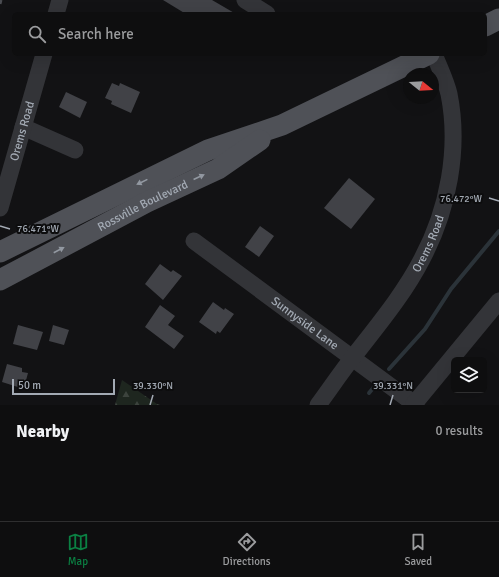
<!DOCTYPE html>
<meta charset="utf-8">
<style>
:root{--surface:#0e0e0f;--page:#1c1c1d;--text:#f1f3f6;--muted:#9b9c9e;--line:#2e2e2f;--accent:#0b8043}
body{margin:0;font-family:Signika,sans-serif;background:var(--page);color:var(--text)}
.controls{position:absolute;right:12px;bottom:12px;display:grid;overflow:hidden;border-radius:6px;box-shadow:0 4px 16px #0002}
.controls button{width:36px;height:36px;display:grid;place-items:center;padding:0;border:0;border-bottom:1px solid var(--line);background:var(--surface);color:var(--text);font:20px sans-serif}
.compass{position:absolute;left:403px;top:68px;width:36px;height:36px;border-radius:50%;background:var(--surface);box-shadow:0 4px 16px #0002;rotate:108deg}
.scale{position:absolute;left:12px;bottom:10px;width:103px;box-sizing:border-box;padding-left:4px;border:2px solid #a3aab4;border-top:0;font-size:11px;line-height:14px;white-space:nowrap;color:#a3aab4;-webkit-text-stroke:3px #0d0d0e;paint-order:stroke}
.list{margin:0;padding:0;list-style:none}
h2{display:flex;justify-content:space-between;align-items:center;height:52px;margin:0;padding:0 16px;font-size:17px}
h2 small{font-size:13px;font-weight:400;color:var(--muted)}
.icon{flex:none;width:22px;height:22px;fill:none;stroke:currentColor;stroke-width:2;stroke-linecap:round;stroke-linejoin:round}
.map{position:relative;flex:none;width:499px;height:405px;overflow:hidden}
.search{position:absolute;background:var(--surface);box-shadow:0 4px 16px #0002;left:12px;right:12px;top:12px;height:44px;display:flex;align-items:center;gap:10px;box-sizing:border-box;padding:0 14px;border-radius:6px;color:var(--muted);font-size:15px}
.sheet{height:116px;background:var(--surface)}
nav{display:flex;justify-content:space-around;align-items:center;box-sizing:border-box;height:56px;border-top:1px solid var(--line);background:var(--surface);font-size:11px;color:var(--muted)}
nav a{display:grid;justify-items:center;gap:2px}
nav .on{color:var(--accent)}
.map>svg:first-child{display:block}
.forest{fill:url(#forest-firs)}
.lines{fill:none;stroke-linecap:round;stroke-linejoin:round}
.stream{stroke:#2b3339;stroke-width:4}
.building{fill:#414247}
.minor{stroke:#333438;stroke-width:17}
.major{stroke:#4f5157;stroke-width:21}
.rail{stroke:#4a4c51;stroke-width:3;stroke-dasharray:5 4;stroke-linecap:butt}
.oneway{fill:#9298a1}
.ticks{fill:none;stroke:#a3aab4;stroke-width:1.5}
.labels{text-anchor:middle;stroke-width:4;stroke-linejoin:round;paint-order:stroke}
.street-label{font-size:12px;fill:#a3aab4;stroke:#0d0d0e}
.ticks-label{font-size:10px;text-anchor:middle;fill:#a3aab4;stroke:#0d0d0e;stroke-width:4;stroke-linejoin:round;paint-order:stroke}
</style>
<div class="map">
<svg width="499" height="405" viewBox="0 0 499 405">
<defs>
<pattern id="forest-firs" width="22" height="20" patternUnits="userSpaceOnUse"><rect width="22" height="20" fill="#1e261f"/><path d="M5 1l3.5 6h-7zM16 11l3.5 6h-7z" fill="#3c433d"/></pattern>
</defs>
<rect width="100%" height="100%" fill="#121214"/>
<polygon class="forest" points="122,380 157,404 160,405 115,405"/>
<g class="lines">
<g class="stream">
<polyline points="389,369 425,329 451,289 499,231"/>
<polyline points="369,393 374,387"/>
</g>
</g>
<g class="building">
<polygon points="163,0 212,0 236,14 186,14"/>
<polygon points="112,83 119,86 120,83 140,92 131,113 111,104 112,101 105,98"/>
<polygon points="66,92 87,102 80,118 59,107"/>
<polygon points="349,178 375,199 351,229 324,208"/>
<polygon points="260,226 274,236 259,257 245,247"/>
<polygon points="160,264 171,272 173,270 182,276 163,300 145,284"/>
<polygon points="213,302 224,310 225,308 234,314 220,333 217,331 216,334 199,322"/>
<polygon points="160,305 175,316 168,325 184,336 174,349 145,327"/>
<polygon points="18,325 43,332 37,350 13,344"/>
<polygon points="53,325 69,330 64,345 49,341"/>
<polygon points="7,364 22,368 22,372 28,373 25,384 22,383 21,388 2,382"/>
</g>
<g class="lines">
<g class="minor">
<polyline points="245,0 267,14"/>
<polyline points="56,14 60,0"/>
<polyline points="23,127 75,150"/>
<path id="s1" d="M0,208L44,54"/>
<path id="s2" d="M194,241L416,405"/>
<polyline points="414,404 499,301"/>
<path id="s3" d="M318,405C330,389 341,372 354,356C378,325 404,294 422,259C448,210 460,149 449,94C446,81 439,67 434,54"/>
</g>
<g class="major">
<polyline points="485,26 499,19"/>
<polyline points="0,252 208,150 282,125 429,54"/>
<path id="s4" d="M0,280L147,202L218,169L260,140"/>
</g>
<polyline class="rail" points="0,4 1,0"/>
</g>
<defs><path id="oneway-solid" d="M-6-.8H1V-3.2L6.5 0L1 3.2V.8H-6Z"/></defs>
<g class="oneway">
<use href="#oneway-solid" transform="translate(199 177) rotate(-25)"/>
<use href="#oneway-solid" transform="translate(142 182) rotate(154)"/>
<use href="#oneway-solid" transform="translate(59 250) rotate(-28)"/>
</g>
<path class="ticks" d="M489,198L499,201M0,226L10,229M150,405L153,395M390,405L393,395"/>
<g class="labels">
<g class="street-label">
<text dy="4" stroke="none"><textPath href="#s1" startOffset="80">Orems Road</textPath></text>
<text dy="4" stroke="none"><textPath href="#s4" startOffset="161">Rossville Boulevard</textPath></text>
<text dy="4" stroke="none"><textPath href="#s3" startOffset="196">Orems Road</textPath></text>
<text dy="4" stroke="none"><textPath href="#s2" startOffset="138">Sunnyside Lane</textPath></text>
</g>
</g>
<g class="ticks-label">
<text x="461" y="202">76.472°W</text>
<text x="38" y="232">76.471°W</text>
<text x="153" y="389">39.330°N</text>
<text x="393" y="389">39.331°N</text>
</g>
</svg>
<div class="controls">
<button><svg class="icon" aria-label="layers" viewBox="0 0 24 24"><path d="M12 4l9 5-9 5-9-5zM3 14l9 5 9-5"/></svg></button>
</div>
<svg class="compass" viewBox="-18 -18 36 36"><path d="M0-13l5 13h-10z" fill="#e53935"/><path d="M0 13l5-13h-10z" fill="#9b9c9e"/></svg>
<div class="scale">50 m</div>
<div class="search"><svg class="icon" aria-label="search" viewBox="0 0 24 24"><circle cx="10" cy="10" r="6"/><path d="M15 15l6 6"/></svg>Search here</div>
</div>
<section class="sheet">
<h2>Nearby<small>0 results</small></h2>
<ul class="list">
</ul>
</section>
<nav>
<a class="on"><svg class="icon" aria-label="map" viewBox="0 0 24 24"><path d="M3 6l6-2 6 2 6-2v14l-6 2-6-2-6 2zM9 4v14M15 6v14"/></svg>Map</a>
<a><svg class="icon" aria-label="directions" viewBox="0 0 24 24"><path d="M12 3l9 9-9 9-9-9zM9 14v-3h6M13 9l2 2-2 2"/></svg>Directions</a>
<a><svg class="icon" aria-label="saved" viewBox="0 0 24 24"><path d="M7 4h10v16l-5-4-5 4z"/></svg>Saved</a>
</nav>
